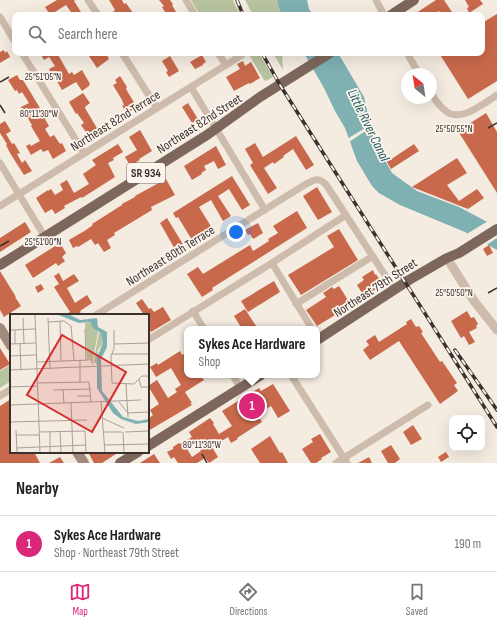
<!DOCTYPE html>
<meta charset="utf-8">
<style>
:root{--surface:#fff;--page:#f2f2f2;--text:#202124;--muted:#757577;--line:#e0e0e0;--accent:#db2777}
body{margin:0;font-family:"Sofia Sans Condensed",sans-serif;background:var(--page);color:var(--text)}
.controls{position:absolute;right:12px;bottom:12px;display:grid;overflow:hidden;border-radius:8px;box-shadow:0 4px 16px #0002}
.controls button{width:36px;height:36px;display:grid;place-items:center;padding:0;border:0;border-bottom:1px solid var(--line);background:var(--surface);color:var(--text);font:20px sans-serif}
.compass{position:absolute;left:401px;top:68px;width:36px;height:36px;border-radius:50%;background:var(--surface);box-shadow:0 4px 16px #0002;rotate:330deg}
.you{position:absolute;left:236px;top:232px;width:14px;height:14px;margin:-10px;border:3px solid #fff;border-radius:50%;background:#1a73e8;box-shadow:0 0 0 6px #1a73e833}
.badge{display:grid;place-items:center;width:26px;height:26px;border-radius:50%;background:var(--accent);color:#fff;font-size:13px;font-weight:700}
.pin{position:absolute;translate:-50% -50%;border:2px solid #fff;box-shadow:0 1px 4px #0006}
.popup{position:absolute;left:184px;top:326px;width:136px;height:52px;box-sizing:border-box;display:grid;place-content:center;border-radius:8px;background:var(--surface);filter:drop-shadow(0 1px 3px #0005);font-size:13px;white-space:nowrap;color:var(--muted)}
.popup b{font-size:15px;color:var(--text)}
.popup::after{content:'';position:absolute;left:50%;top:100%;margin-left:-8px;border:8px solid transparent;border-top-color:var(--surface)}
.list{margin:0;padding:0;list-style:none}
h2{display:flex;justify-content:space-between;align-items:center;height:52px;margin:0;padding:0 16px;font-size:17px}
h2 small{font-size:13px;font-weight:400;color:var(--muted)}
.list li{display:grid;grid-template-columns:26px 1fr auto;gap:12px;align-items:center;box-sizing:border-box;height:56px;padding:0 16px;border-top:1px solid var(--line)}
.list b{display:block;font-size:15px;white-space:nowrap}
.list p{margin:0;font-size:13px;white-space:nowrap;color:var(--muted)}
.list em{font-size:13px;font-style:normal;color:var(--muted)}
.icon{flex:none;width:22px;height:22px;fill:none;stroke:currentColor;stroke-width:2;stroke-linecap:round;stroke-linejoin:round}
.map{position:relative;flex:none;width:497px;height:463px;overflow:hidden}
.search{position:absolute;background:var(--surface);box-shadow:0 4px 16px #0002;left:12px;right:12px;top:12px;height:44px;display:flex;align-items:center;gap:10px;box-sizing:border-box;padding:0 14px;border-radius:8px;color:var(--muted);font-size:15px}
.sheet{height:108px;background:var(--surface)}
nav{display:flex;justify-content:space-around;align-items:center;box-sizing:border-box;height:56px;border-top:1px solid var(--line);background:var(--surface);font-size:11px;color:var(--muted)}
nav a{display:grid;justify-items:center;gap:2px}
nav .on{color:var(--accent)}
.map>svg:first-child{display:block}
.green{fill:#b8c4a0}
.water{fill:#7fb0b2}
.pier{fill:#f4ebe1}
.building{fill:#c8694b;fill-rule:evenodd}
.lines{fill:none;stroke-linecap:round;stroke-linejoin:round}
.minor{stroke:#cdbbac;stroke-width:7}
.tertiary{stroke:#cdbbac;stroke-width:9}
.secondary{stroke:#a18a7d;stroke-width:10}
.primary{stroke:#7d675c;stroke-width:10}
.rail-casing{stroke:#3b302b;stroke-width:3.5}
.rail{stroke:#fbf5ee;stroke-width:2;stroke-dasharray:6;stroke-linecap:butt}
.ticks{fill:none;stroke:#3b302b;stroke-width:1.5}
.labels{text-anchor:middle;stroke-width:3.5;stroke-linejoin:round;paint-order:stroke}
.shield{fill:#fbf5ee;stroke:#756b66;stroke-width:1}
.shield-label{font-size:12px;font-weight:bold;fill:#3b302b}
.street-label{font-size:13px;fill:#3b302b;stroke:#fbf5ee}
.water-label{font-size:14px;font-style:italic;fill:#1f5a5e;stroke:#fbf5ee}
.inset-road{fill:none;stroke:#aaa098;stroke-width:1}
.view{fill:#d62828;fill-opacity:0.15;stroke:#d62828;stroke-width:2}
.inset-edge{fill:none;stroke:#3b302b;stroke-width:2}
.ticks-label{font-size:10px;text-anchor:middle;fill:#3b302b;stroke:#fbf5ee;stroke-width:3.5;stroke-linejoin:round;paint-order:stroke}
</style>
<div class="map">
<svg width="497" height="463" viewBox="0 0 497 463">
<rect width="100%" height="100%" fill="#f4ebe1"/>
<g class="green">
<polygon points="191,0 233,0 240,15 200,15"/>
<polygon points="245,0 277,0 280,11 283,15 253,15"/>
<polygon points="248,53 259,53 273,77 266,81 264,80"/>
<polygon points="273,53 282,53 283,70"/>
<polygon points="10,365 11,368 11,381 0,388 0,371"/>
</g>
<g class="water">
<polygon points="277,0 307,0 309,9 313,15 283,15 280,11"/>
<polygon points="304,53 338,53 364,97 369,119 385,160 392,173 417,191 459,207 497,227 497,250 465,232 400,205 379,193 372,186 357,161 345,128 335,111 324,88"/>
</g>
<g class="pier">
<polygon points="370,122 371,124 370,125 370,128 349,142 347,139 367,127 366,123"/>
<polygon points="488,221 497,225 497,238 485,246 465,235"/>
</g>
<g class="building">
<polygon points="57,0 75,0 74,1 81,12 76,15 73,15 66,5 50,15 45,7"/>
<polygon points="109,0 122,0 124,4 126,3 133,13 129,15 116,15 113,12 115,10"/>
<polygon points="159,0 170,0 173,4 172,5 176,12 172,15 167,15 162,7 164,6"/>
<polygon points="436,0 444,0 454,15 441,15 439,11 432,15 413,15"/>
<polygon points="465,0 480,0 483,4 469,13 467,8 469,7"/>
<polygon points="497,14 497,81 468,99 439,53 482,53 482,23"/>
<polygon points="4,50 5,53 7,51 10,57 0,63 0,52"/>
<polygon points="40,53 57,53 69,74 72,72 74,75 82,70 90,84 89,85 89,86 82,91 76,82 62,90 55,78 54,79 49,69 55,66 49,57 44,60"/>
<polygon points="87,53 101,53 102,55 106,53 109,59 97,68"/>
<polygon points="202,55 206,62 203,64 203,65 195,69 190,62"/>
<polygon points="170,56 179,71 169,77 166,72 168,71 162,61"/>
<polygon points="243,61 245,66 251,62 260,78 250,84 249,83 234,91 226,77 240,69 237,64"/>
<polygon points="17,75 20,80 23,80 43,113 42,114 49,126 45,129 50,137 54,135 60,144 62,143 66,151 53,159 48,150 43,152 41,149 31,155 26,146 30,144 31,146 40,141 31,126 32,125 21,107 29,103 22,92 19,94 17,90 15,91 8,80"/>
<polygon points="120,76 127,87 126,89 135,104 134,104 136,108 127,113 122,106 124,105 122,100 113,85 117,83 115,80"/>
<polygon points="83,93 90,103 85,107 85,108 98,130 88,135 81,125 84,123 77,113 76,114 69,102"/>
<polygon points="188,103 198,119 192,123 182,107"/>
<polygon points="486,113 497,132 497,193 458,131"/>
<polygon points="5,121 11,131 6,134 12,144 14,143 20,153 17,154 22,163 25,160 32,171 24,175 10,153 6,145 7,144 0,133 0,124"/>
<polygon points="140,130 152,151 139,159 140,160 136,162 137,163 131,167 125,157 137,150 129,137"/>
<polygon points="296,136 314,165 306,170 293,149 283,156 284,157 274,164 273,162 264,168 277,188 268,194 250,165 253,163 245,149 255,143 263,157"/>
<polygon points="118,144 123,152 113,158 114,160 108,163 115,177 82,198 81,197 64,206 65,208 55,214 52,209 45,213 36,198 48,190 48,191 51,189 55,195 63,190 60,184 67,180 74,193 89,184 83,174 96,165 92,160"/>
<polygon points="414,144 419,151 391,169 387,162"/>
<polygon points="216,146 226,165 218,169 214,161 204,166 206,170 201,173 202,174 192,180 184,166"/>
<polygon points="457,158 467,173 447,185 459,201 477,189 484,198 468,209 412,187"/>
<polygon points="232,176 250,205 242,210 229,189 218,196 231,216 223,221 211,200 199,207 212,228 192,240 178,217 176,218 173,213"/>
<polygon points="166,179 175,195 151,207 152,210 114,233 115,235 107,240 111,248 104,252 98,243 95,245 91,239 78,247 77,246 73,248 69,240 86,230 93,225 92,224 122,205 122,204 135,197 135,196"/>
<polygon points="317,187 332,212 318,220 303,196"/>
<polygon points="297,211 307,228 212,288 213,290 202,297 187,274 198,267 203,274 250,245 253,251 269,241 268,239 278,233 273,226"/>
<polygon points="167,218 184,246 176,251 160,223"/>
<polygon points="25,222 31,232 0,252 0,238"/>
<polygon points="258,223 263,233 253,239 250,234 248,235 245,230"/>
<polygon points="339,229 358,260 301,295 288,275 334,247 327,236"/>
<polygon points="60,243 66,253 62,257 65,261 58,266 56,263 33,278 25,265"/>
<polygon points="489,245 493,253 487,256 483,249"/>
<polygon points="373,270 375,275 376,274 383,285 364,296 357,285 364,280 362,277"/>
<polygon points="0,271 16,297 15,297 21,306 4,317 0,310"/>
<polygon points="59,273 63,281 74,274 79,281 67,288 75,303 87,295 92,303 80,311 81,312 76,315 64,315 70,312 54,287 59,284 54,276"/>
<polygon points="274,281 280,292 248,312 241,301"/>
<polygon points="41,284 44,289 38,293 35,287"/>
<polygon points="339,286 348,300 351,298 355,303 317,326 306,310 326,297 323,293 332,287 334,289"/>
<polygon points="142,299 149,309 151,308 154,312 163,307 171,320 151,332 148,327 148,315 144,315 136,303"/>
<polygon points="245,309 258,329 242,329 234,316"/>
<polygon points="467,311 471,318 474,317 478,324 476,326 477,328 469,332 475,342 469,345 464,336 461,338 451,321"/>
<polygon points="411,319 416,327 419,326 423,332 421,333 440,362 442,361 457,383 454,385 458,391 440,404 399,341 370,360 363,350 369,345 366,341 375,335 379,342 407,324 406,322"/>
<polygon points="0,348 10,364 0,370"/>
<polygon points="180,351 182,355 187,352 187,375 200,375 204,380 185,392 192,403 190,403 192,405 148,431 148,419 153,415 150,410 159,404 148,386 157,380 168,398 177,392 175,389 181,385 171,368 156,377 150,367 157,363 158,365"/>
<path d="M273,384L290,411L278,418L271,406L257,414L262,422L237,438L238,439L231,443L228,437L212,447L218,457L209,463L205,458L197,463H178L174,457L171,459L167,452L173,449V447L179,443L180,444L192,437L189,432L210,418L214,423L213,424L219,434L232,426L222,411L259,388L261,391ZM196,443L201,451L192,457L187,449Z"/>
<polygon points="11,399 11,452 34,452 40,463 0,463 0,406"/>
<polygon points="413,425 422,439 411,445 403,432"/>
<polygon points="320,434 331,452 321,458 322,459 316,463 311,463 302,449 313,442 311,439"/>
<polygon points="270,436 280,453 282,452 288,463 260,463 251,449"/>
<polygon points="391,445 400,459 395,463 388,463 381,451"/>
<polygon points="88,452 119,452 102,463 94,463"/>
<polygon points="446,452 449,457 441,462 438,457"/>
<polygon points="154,454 160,463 140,463"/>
<polygon points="60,457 64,463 49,463"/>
<polygon points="369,457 372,463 358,463"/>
</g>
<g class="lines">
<g class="minor">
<polyline points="88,0 98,15"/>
<polyline points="186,0 195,15"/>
<polyline points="376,0 384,15"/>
<polyline points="0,17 15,42"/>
<polyline points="22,53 84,153"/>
<polyline points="122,53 157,108"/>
<polyline points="218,53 226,65"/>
<polyline points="407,53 419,74"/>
<polyline points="191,87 265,210"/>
<path d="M431,93C435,100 440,107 447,112C461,122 485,103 497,95"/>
<polyline points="0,163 45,237"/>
<polyline points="0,206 242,55"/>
<polyline points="272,263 312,329"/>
<polyline points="296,304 373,256"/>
<polyline points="193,311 204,329"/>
<path d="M96,315L306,184C315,179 320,177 327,186L394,289"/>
<polyline points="148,340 272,263 346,215"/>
<polyline points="233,375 240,388"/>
<polyline points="291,375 347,463"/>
<polyline points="0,396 11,389"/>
<polyline points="336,463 428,405"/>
</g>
<polyline class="tertiary" points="447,258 474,301 497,330"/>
<g class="secondary">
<polyline points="0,328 11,346"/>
<polyline points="77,452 84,463"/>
</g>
<g class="primary">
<polyline points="391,15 414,0"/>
<polyline points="0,265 207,135 260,97 330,53"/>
<polyline points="317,340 409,280 447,258 459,253 497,229"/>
<polyline points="148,446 261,375"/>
<polyline points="120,463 138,452"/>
</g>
<defs>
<g id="rail">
<polyline points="237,0 243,15"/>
<polyline points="262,53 280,85 313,137 497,427"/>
<polyline points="455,350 497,410"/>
</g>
</defs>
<use href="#rail" class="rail-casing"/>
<use href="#rail" class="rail"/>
</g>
<path class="ticks" d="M0,82L9,77M0,105L5,113M488,128L497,123M0,246L9,241M488,293L497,288M202,454L207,463"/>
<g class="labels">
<rect class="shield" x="127" y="163" width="38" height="20" rx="3"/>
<g class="shield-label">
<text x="146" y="177">SR 934</text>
</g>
<g class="street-label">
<text transform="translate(115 120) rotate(-32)" y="5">Northeast 82nd Terrace</text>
<text transform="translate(199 123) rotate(-33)" y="5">Northeast 82nd Street</text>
<text transform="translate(170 255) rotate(-32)" y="5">Northeast 80th Terrace</text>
<text transform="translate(375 287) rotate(-33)" y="5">Northeast 79th Street</text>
</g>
<g class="water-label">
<text transform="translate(369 125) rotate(64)" y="5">Little River Canal</text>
</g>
</g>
<g transform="translate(10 314)">
<rect width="139" height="139" fill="#f4ebe1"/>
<path d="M80,8L88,18L82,51L80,46L77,45L75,9ZM89,18L92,20L93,29L88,36L87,51L85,48L83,51Z" fill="#b8c4a0"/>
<path d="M46,0H58L70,6L87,4L88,13L97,18V33L91,45L92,77L113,103L128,107L139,105V108L126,110L111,105L103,99L87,74V43L93,29L91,19L84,15L80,8L69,9Z" fill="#7fb0b2"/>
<path class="inset-road" d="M25,0L30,139M13,4L14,30M38,4L40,55M50,7L51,47M38,8L54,7L61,12L64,46M75,15L76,46M0,16L25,15M5,16V30M104,16V35L101,42L102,69L124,70L132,62H139M0,30L26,29M10,30L11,56M104,30L139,29M101,40H139M0,42L26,41M70,46V68M27,48L79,46M0,56L139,50M129,65L131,73H139M27,69L79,68L81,88M116,70L118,103M0,73L27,72M43,76L81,75M53,76L54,89M67,82H81M91,88L95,139M109,88L118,99L139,98M61,89L63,139M0,91L131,86M92,104L114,114M0,108L77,106M6,116L7,139M50,117L51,139M29,118L75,117L76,139M40,118V139M94,118H112M113,118L114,139M115,118L139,117M6,121H29M94,131L139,130M6,134L76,131"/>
<path class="view" d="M52,21L116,58L82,118L17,81Z"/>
<rect width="139" height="139" class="inset-edge"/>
</g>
<g class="ticks-label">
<text x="43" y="80">25°51'05"N</text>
<text x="39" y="117">80°11'30"W</text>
<text x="454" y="132">25°50'55"N</text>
<text x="43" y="245">25°51'00"N</text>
<text x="454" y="296">25°50'50"N</text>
<text x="202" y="448">80°11'30"W</text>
</g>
</svg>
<div class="controls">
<button><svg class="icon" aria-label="locate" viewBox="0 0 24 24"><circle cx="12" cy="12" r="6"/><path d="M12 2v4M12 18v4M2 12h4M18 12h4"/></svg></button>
</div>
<svg class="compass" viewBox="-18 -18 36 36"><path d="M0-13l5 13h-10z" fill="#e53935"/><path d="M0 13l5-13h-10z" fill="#757577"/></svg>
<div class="you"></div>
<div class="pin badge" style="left:252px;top:406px">1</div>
<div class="popup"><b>Sykes Ace Hardware</b>Shop</div>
<div class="search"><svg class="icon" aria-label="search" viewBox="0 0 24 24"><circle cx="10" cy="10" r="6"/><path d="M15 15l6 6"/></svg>Search here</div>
</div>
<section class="sheet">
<h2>Nearby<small></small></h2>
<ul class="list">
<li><span class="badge">1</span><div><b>Sykes Ace Hardware</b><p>Shop · Northeast 79th Street</p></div><em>190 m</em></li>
</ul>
</section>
<nav>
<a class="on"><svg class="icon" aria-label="map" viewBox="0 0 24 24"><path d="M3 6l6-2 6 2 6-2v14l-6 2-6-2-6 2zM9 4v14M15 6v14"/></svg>Map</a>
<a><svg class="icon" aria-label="directions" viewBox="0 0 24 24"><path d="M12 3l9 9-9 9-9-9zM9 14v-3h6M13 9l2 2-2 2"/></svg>Directions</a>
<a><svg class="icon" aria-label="saved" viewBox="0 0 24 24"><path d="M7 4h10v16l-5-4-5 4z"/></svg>Saved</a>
</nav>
